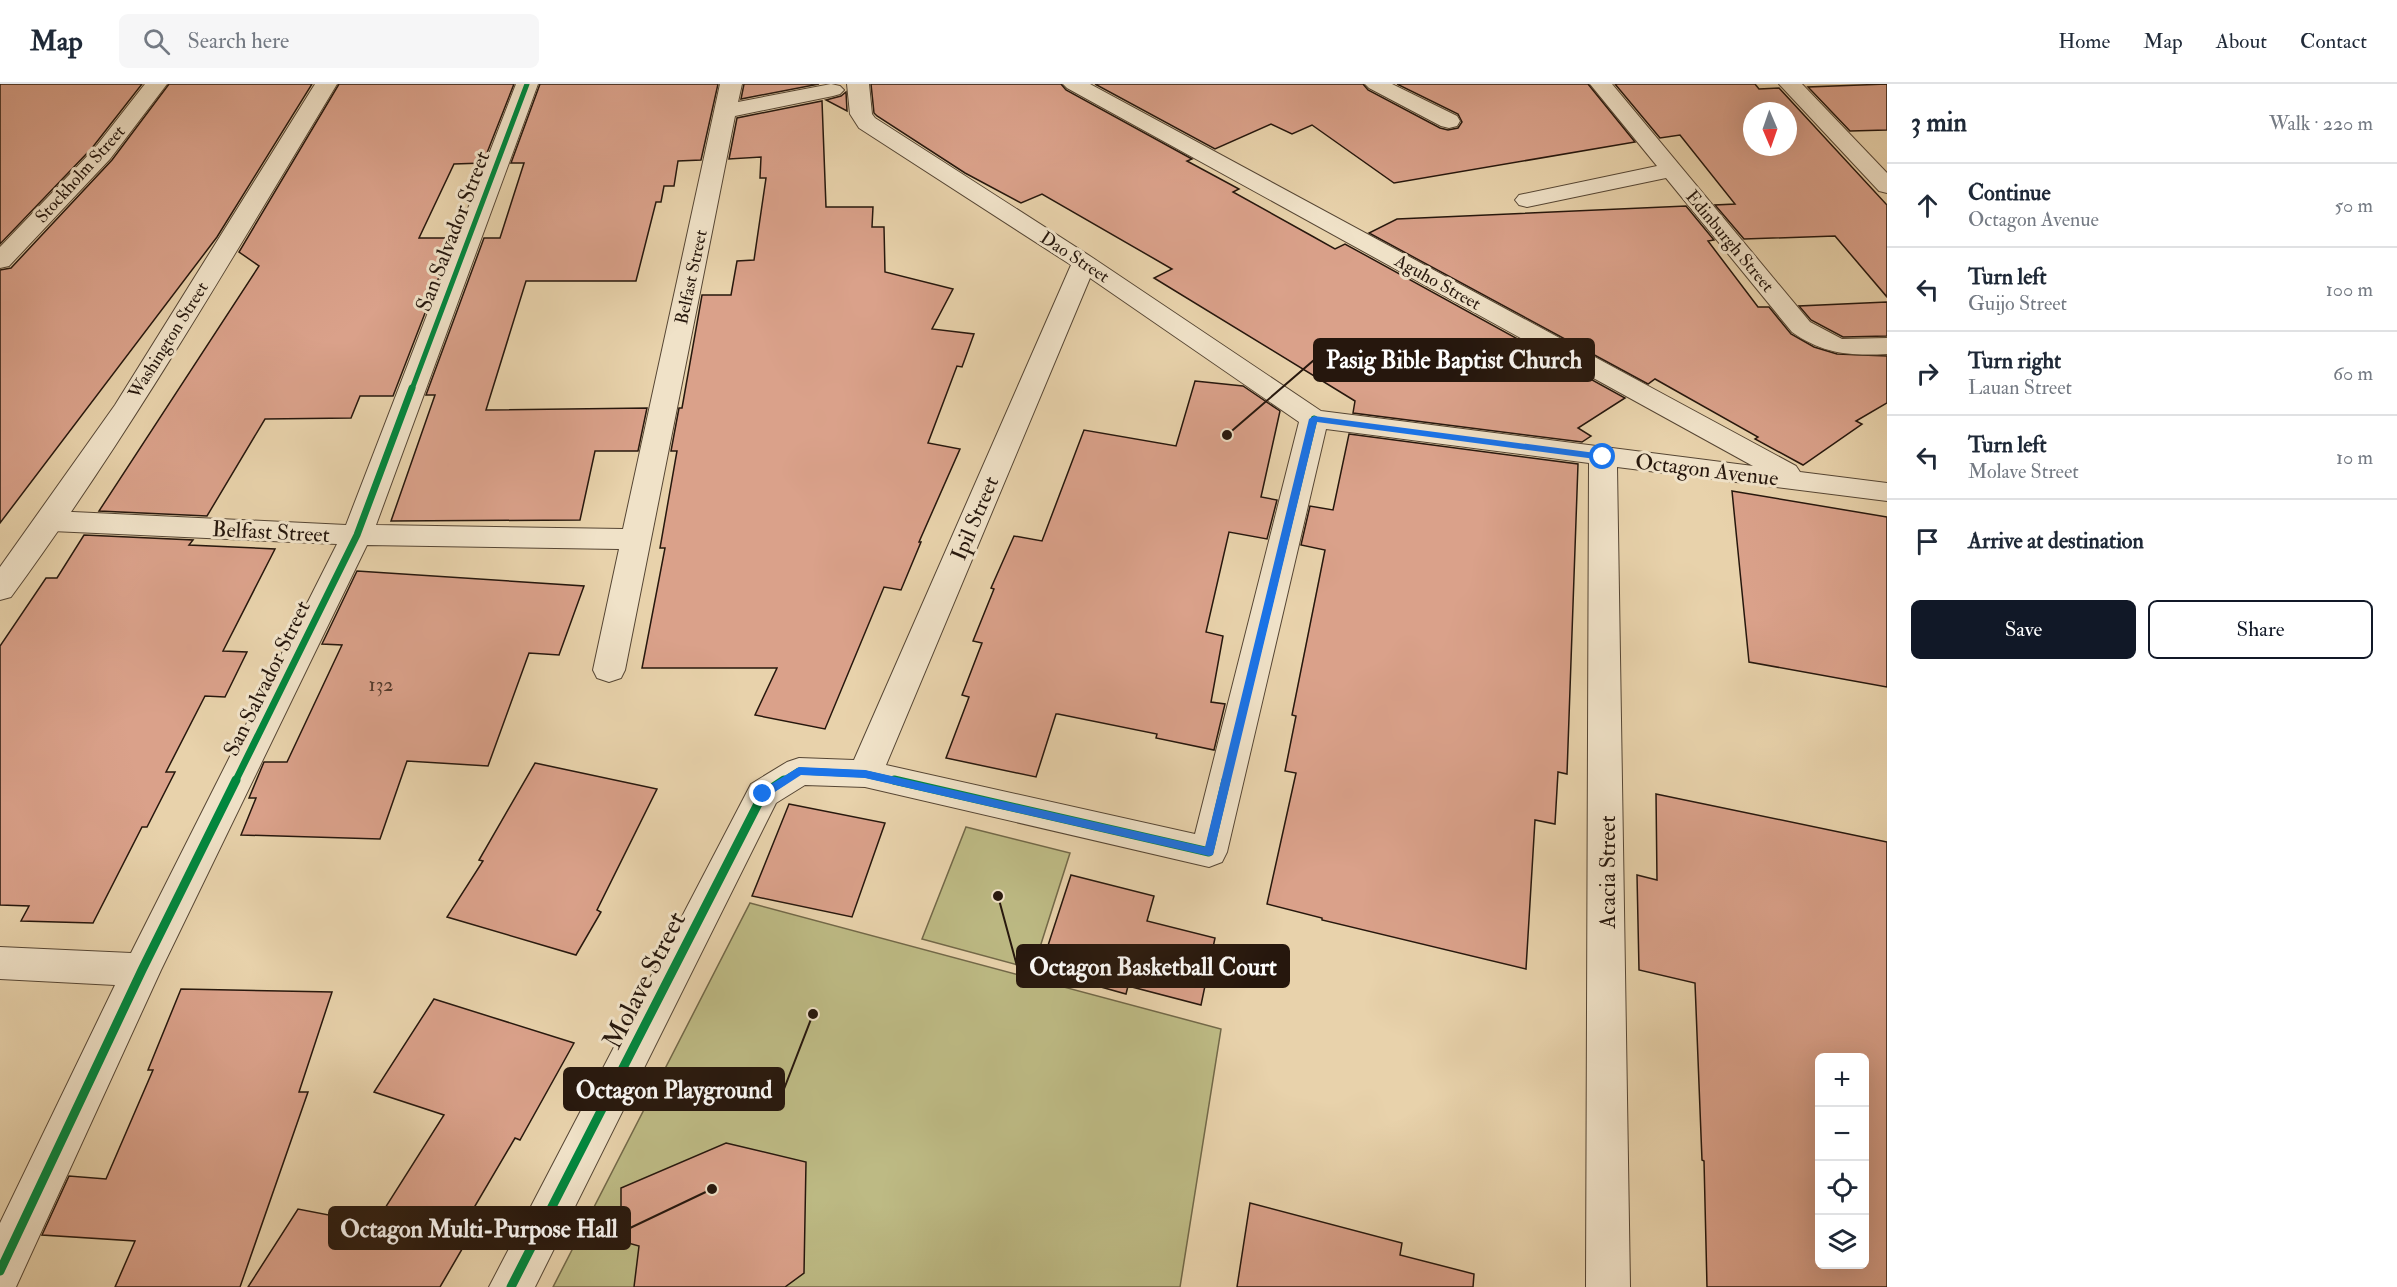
<!DOCTYPE html>
<meta charset="utf-8">
<style>
:root{--surface:#fff;--page:#f6f6f7;--text:#1f2937;--muted:#747a83;--line:#e0e1e3;--accent:#111827}
body{margin:0;font-family:"IM FELL Double Pica",serif;background:var(--page);color:var(--text)}
.controls{position:absolute;right:18px;bottom:18px;display:grid;overflow:hidden;border-radius:9px;box-shadow:0 6px 24px #0002}
.controls button{width:54px;height:54px;display:grid;place-items:center;padding:0;border:0;border-bottom:2px solid var(--line);background:var(--surface);color:var(--text);font:30px sans-serif}
.compass{position:absolute;left:1743px;top:18px;width:54px;height:54px;border-radius:50%;background:var(--surface);box-shadow:0 6px 24px #0002;rotate:178deg}
.stop{position:absolute;width:18px;height:18px;margin:-14px;border:4px solid #1a73e8;border-radius:50%;background:#fff}
.stop.end{background:#1a73e8;border-color:#fff;box-shadow:0 2px 6px #0008}
.list{margin:0;padding:0;list-style:none}
h2{display:flex;justify-content:space-between;align-items:center;height:78px;margin:0;padding:0 24px;font-size:26px}
h2 small{font-size:20px;font-weight:400;color:var(--muted)}
.list li{display:grid;grid-template-columns:39px 1fr auto;gap:18px;align-items:center;box-sizing:border-box;height:84px;padding:0 24px;border-top:2px solid var(--line)}
.list b{display:block;font-size:22px;white-space:nowrap}
.list p{margin:0;font-size:20px;white-space:nowrap;color:var(--muted)}
.list em{font-size:20px;font-style:normal;color:var(--muted)}
.actions{display:flex;gap:12px;padding:18px 24px}
.actions a{flex:1;padding:14px 0;border:2px solid var(--accent);border-radius:9px;text-align:center;font-size:21px;color:var(--accent)}
.actions .main{background:var(--accent);color:#fff}
.icon{flex:none;width:33px;height:33px;fill:none;stroke:currentColor;stroke-width:2;stroke-linecap:round;stroke-linejoin:round}
.map{position:relative;flex:none;width:1887px;height:1203px;overflow:hidden}
header{display:flex;align-items:center;gap:36px;box-sizing:border-box;height:84px;padding:0 30px;background:var(--surface);border-bottom:2px solid var(--line)}
header strong{font-size:28px}
nav{display:flex;gap:33px;margin-inline-start:auto;font-size:21px}
.search{width:420px;height:54px;background:var(--page);display:flex;align-items:center;gap:15px;box-sizing:border-box;padding:0 21px;border-radius:9px;color:var(--muted);font-size:22px}
main{display:flex}
aside{flex:1;background:var(--surface)}
.map>svg:first-child{display:block}
.green{fill:#bdba84;stroke:#726848;stroke-width:1.5}
.building{fill:#daa18a;stroke:#26170d;stroke-width:1.5;fill-rule:evenodd}
.lines{fill:none;stroke-linecap:round;stroke-linejoin:round}
.minor-casing{stroke:#564634;stroke-width:2}
.tertiary-casing{stroke:#564634;stroke-width:2}
.minor{fill:#f0e2c8;fill-rule:evenodd}
.tertiary{fill:#f0e2c8;fill-rule:evenodd}
.cycleway-far2-casing{stroke:#f0e2c8;stroke-width:8}
.cycleway-far1-casing{stroke:#f0e2c8;stroke-width:10}
.cycleway-casing{stroke:#f0e2c8;stroke-width:13}
.cycleway-far2{stroke:#00873e;stroke-width:5}
.cycleway-far1{stroke:#00873e;stroke-width:7}
.cycleway{stroke:#00873e;stroke-width:9}
.route{fill:#1a73e8}
.labels{text-anchor:middle;stroke-width:6;stroke-linejoin:round;paint-order:stroke}
.far-street-label{font-size:18px;fill:#26170d;stroke:#f0e2c8}
.number-label{font-size:20px;fill:#533a2c}
.street-label{font-size:22px;fill:#26170d;stroke:#f0e2c8}
.near-street-label{font-size:27px;fill:#26170d;stroke:#f0e2c8}
.leader{fill:none;stroke:#26170d;stroke-width:2}
.callout-dot{fill:#26170d;stroke:#f0e2c8;stroke-width:2}
.callout{fill:#26170d;stroke:#26170d;stroke-width:2}
.callout-label{font-size:24px;text-anchor:middle;font-weight:bold;fill:#fff}
</style>
<header>
<strong>Map</strong>
<div class="search"><svg class="icon" aria-label="search" viewBox="0 0 24 24"><circle cx="10" cy="10" r="6"/><path d="M15 15l6 6"/></svg>Search here</div>
<nav><a>Home</a><a>Map</a><a>About</a><a>Contact</a></nav>
</header>
<main>
<div class="map">
<svg width="1887" height="1203" viewBox="0 0 1887 1203">
<rect width="100%" height="100%" fill="#e8d2ab"/>
<filter id="stains"><feTurbulence type="fractalNoise" baseFrequency=".00333" numOctaves="4"/><feColorMatrix values="0 0 0 0 .2 0 0 0 0 .09 0 0 0 0 .02 0 0 0 .5 -.17"/></filter>
<radialGradient id="worn" r=".72"><stop offset=".6" stop-color="#630" stop-opacity="0"/><stop offset="1" stop-color="#630" stop-opacity=".3"/></radialGradient>
<g class="green">
<polygon points="966,743 1070,769 1033,885 922,855"/>
<polygon points="750,819 1221,945 1180,1203 553,1203"/>
</g>
<g class="building">
<polygon points="0,0 142,0 92,64 0,160"/>
<polygon points="169,0 312,0 217,153 0,439 0,186 11,184 112,76"/>
<polygon points="339,0 514,0 483,79 454,80 419,154 454,154 393,312 360,312 351,334 265,335 207,432 99,427 259,182 239,168"/>
<polygon points="540,0 718,0 701,76 678,77 674,102 664,102 661,118 656,118 636,197 526,197 486,326 647,324 638,367 595,367 580,436 391,437 435,311 426,311 484,154 500,154 524,79 511,79"/>
<polygon points="744,0 819,0 741,15"/>
<polygon points="871,0 1061,0 1066,6 1192,75 1187,77 1239,105 1233,108 1312,152 1335,165 1345,160 1625,314 1578,344 1591,352 1582,358 1353,329 1355,317 1154,194 1172,185 1042,110 1021,119 965,89 877,32 874,29"/>
<polygon points="1095,0 1363,0 1368,6 1440,44 1448,46 1458,44 1462,38 1458,30 1397,0 1588,0 1635,58 1394,99 1312,41 1292,50 1271,40 1215,65"/>
<path d="M1615,0H1755L1759,5L1779,4L1887,121V213L1835,152L1744,155L1715,121L1735,120L1680,51L1660,54ZM1752,27H1788V63H1752Z"/>
<polygon points="1887,0 1887,46 1850,47 1808,3"/>
<polygon points="846,8 847,27 826,16 841,12"/>
<polygon points="822,17 826,123 873,123 872,143 884,143 885,188 953,205 932,245 974,250 962,283 957,282 928,359 960,365 919,458 921,458 901,506 884,503 825,645 755,631 777,584 642,584 665,464 660,464 677,367 671,367 679,324 682,324 702,211 731,211 737,177 754,176 766,94 760,94 761,73 729,75 737,34"/>
<polygon points="1686,122 1714,156 1708,157 1758,223 1769,223 1791,250 1814,263 1837,270 1887,272 1887,319 1856,337 1862,340 1803,381 1755,355 1758,353 1655,295 1648,300 1369,149 1397,135"/>
<polygon points="1887,218 1887,252 1843,253 1811,236 1799,222"/>
<polygon points="1195,297 1243,302 1280,327 1261,413 1277,416 1267,455 1229,448 1206,548 1223,552 1211,618 1225,620 1214,666 1156,654 1157,650 1058,630 1056,630 1036,693 946,674 969,613 962,611 982,559 973,557 994,505 991,504 1014,452 1042,457 1084,346 1176,362"/>
<polygon points="1349,350 1578,380 1567,690 1558,688 1555,740 1535,736 1526,885 1322,836 1322,834 1267,820 1296,689 1285,687 1296,632 1292,631 1325,466 1301,461 1310,422 1333,426"/>
<polygon points="1732,407 1887,433 1887,603 1749,578"/>
<polygon points="84,451 193,456 189,461 275,465 223,567 247,568 225,613 205,612 166,688 175,688 147,743 142,743 93,839 21,837 29,822 0,821 0,562 46,494 57,494"/>
<polygon points="357,487 584,502 559,571 529,569 488,682 407,677 380,755 241,751 256,714 249,714 264,678 287,678 342,561 322,560"/>
<polygon points="535,679 657,705 597,826 601,828 576,871 447,833 483,777 479,776"/>
<path d="M1656,710L1887,758V1203H1707L1704,1077L1702,1076L1695,899L1639,886L1637,791L1657,796ZM1820,974H1864V1180H1820Z"/>
<polygon points="789,720 885,739 852,833 752,812"/>
<polygon points="1071,791 1154,812 1147,837 1215,854 1201,921 1128,902 1126,910 1040,886"/>
<polygon points="181,905 332,908 299,1008 308,1008 240,1203 115,1203 135,1157 42,1151 69,1092 106,1095 153,986 148,986"/>
<polygon points="434,915 574,959 520,1056 515,1054 455,1156 465,1160 440,1203 248,1203 298,1125 375,1140 444,1031 374,1008"/>
<polygon points="726,1059 806,1078 804,1189 785,1203 634,1203 639,1162 621,1157 621,1104"/>
<polygon points="1250,1119 1402,1159 1400,1171 1474,1190 1473,1203 1237,1203"/>
</g>
<g class="lines">
<defs>
<g id="minor">
<polygon points="145,0 167,0 110,75 9,182 0,184 0,163 94,65"/>
<polygon points="516,0 538,0 376,441 623,445 720,0 742,0 738,18 831,0 840,2 844,6 840,10 833,12 735,32 625,586 621,594 609,598 597,594 593,586 619,465 367,461 161,886 16,1203 0,1203 0,1139 115,901 0,895 0,863 131,869 337,460 52,447 41,444 37,437 41,430 52,427 346,441"/>
<path d="M847,0H869L872,30L875,34L1093,174L1321,327L1753,382L1067,4L1063,0H1090L1796,382L1800,388L1887,399V417L1617,383L1630,1203H1586L1589,379L1326,345L1227,768L1222,778L1209,783L865,703L805,701L776,719L535,1203H489L751,700L787,678L799,674L854,676L1071,181L859,44L850,30ZM1090,194L1299,338L1195,750L886,681Z"/>
<polygon points="1365,0 1392,0 1457,32 1460,37 1457,42 1449,44 1441,42 1369,4"/>
<path d="M1590,0H1612L1810,238L1842,255L1887,254V270C1850,272 1823,270 1792,248L1666,94L1527,123L1519,121L1515,116L1519,111L1657,82Z"/>
<polygon points="1779,0 1802,0 1887,89 1887,109 1879,107"/>
</g>
<path id="tertiary" d="M315,0H337C232,174 131,349 11,513L0,516V483L115,321Z"/>
</defs>
<use href="#minor" class="minor-casing"/>
<use href="#tertiary" class="tertiary-casing"/>
<use href="#minor" class="minor"/>
<use href="#tertiary" class="tertiary"/>
<defs>
<polyline id="cycleway-far2" points="412,305 527,0"/>
<g id="cycleway-far1">
<polyline points="235,698 357,451 412,304"/>
<polyline points="782,698 799,687 865,690 900,698"/>
<polyline points="1226,698 1314,335"/>
</g>
<g id="cycleway">
<polyline points="894,696 1209,768 1226,696"/>
<polyline points="0,1187 142,886 236,696"/>
<polyline points="511,1203 763,710 784,696"/>
</g>
</defs>
<use href="#cycleway-far2" class="cycleway-far2-casing"/>
<use href="#cycleway-far1" class="cycleway-far1-casing"/>
<use href="#cycleway" class="cycleway-casing"/>
<use href="#cycleway-far2" class="cycleway-far2"/>
<use href="#cycleway-far1" class="cycleway-far1"/>
<use href="#cycleway" class="cycleway"/>
</g>
<polygon class="route" points="1314,332 1603,370 1607,373 1603,376 1317,338 1213,771 1209,772 865,694 801,691 767,713 760,713 760,707 799,683 865,686 1205,763 1309,335"/>
<g class="labels">
<g class="far-street-label">
<text transform="translate(80 90) rotate(-48)" y="6">Stockholm Street</text>
<text transform="translate(1730 157) rotate(50)" y="6">Edinburgh Street</text>
<text transform="translate(1075 173) rotate(33)" y="6">Dao Street</text>
<text transform="translate(691 193) rotate(-78)" y="6">Belfast Street</text>
<text transform="translate(1438 198) rotate(29)" y="6">Aguho Street</text>
<text transform="translate(168 256) rotate(-58)" y="6">Washington Street</text>
</g>
<g class="number-label">
<text x="381" y="607">132</text>
</g>
<g class="street-label">
<text transform="translate(452 147) rotate(-69)" y="8">San Salvador Street</text>
<text transform="translate(1707 385) rotate(7)" y="8">Octagon Avenue</text>
<text transform="translate(974 434) rotate(-67)" y="8">Ipil Street</text>
<text transform="translate(271 447) rotate(3)" y="8">Belfast Street</text>
<text transform="translate(266 594) rotate(-64)" y="8">San Salvador Street</text>
<text transform="translate(1607 788) rotate(-90)" y="8">Acacia Street</text>
</g>
<g class="near-street-label">
<text transform="translate(644 896) rotate(-63)" y="9">Molave Street</text>
</g>
</g>
<path class="leader" d="M1227 351L1314 276M998 812L1017 882M813 930L784 1005M712 1105L630 1144"/>
<g class="callout-dot">
<circle cx="1227" cy="351" r="6"/>
<circle cx="998" cy="812" r="6"/>
<circle cx="813" cy="930" r="6"/>
<circle cx="712" cy="1105" r="6"/>
</g>
<g class="callout">
<rect x="1314" y="255" width="280" height="42" rx="6"/>
<rect x="1017" y="861" width="272" height="42" rx="6"/>
<rect x="564" y="984" width="220" height="42" rx="6"/>
<rect x="329" y="1123" width="301" height="42" rx="6"/>
</g>
<g class="callout-label">
<text x="1454" y="284">Pasig Bible Baptist Church</text>
<text x="1153" y="891">Octagon Basketball Court</text>
<text x="674" y="1014">Octagon Playground</text>
<text x="479" y="1153">Octagon Multi-Purpose Hall</text>
</g>
<rect width="100%" height="100%" filter="url(#stains)"/>
<rect width="100%" height="100%" fill="url(#worn)"/>
</svg>
<div class="controls">
<button>+</button>
<button>−</button>
<button><svg class="icon" aria-label="locate" viewBox="0 0 24 24"><circle cx="12" cy="12" r="6"/><path d="M12 2v4M12 18v4M2 12h4M18 12h4"/></svg></button>
<button><svg class="icon" aria-label="layers" viewBox="0 0 24 24"><path d="M12 4l9 5-9 5-9-5zM3 14l9 5 9-5"/></svg></button>
</div>
<svg class="compass" viewBox="-18 -18 36 36"><path d="M0-13l5 13h-10z" fill="#e53935"/><path d="M0 13l5-13h-10z" fill="#747a83"/></svg>
<div class="stop" style="left:1603px;top:373px"></div>
<div class="stop end" style="left:763px;top:710px"></div>
</div>
<aside>
<h2>3 min<small>Walk · 220 m</small></h2>
<ul class="list">
<li><svg class="icon" aria-label="ahead" viewBox="0 0 24 24"><path d="M12 20V5M6 11l6-6 6 6"/></svg><div><b>Continue</b><p>Octagon Avenue</p></div><em>50 m</em></li>
<li><svg class="icon" aria-label="left" viewBox="0 0 24 24"><path d="M17 20v-9H6M10 6l-5 5 5 5"/></svg><div><b>Turn left</b><p>Guijo Street</p></div><em>100 m</em></li>
<li><svg class="icon" aria-label="right" viewBox="0 0 24 24"><path d="M7 20v-9h11M14 6l5 5-5 5"/></svg><div><b>Turn right</b><p>Lauan Street</p></div><em>60 m</em></li>
<li><svg class="icon" aria-label="left" viewBox="0 0 24 24"><path d="M17 20v-9H6M10 6l-5 5 5 5"/></svg><div><b>Turn left</b><p>Molave Street</p></div><em>10 m</em></li>
<li><svg class="icon" aria-label="arrive" viewBox="0 0 24 24"><path d="M6 21V4h12l-3 4 3 4H6"/></svg><div><b>Arrive at destination</b></div></li>
</ul>
<div class="actions"><a class="main">Save</a><a>Share</a></div>
</aside>
</main>
